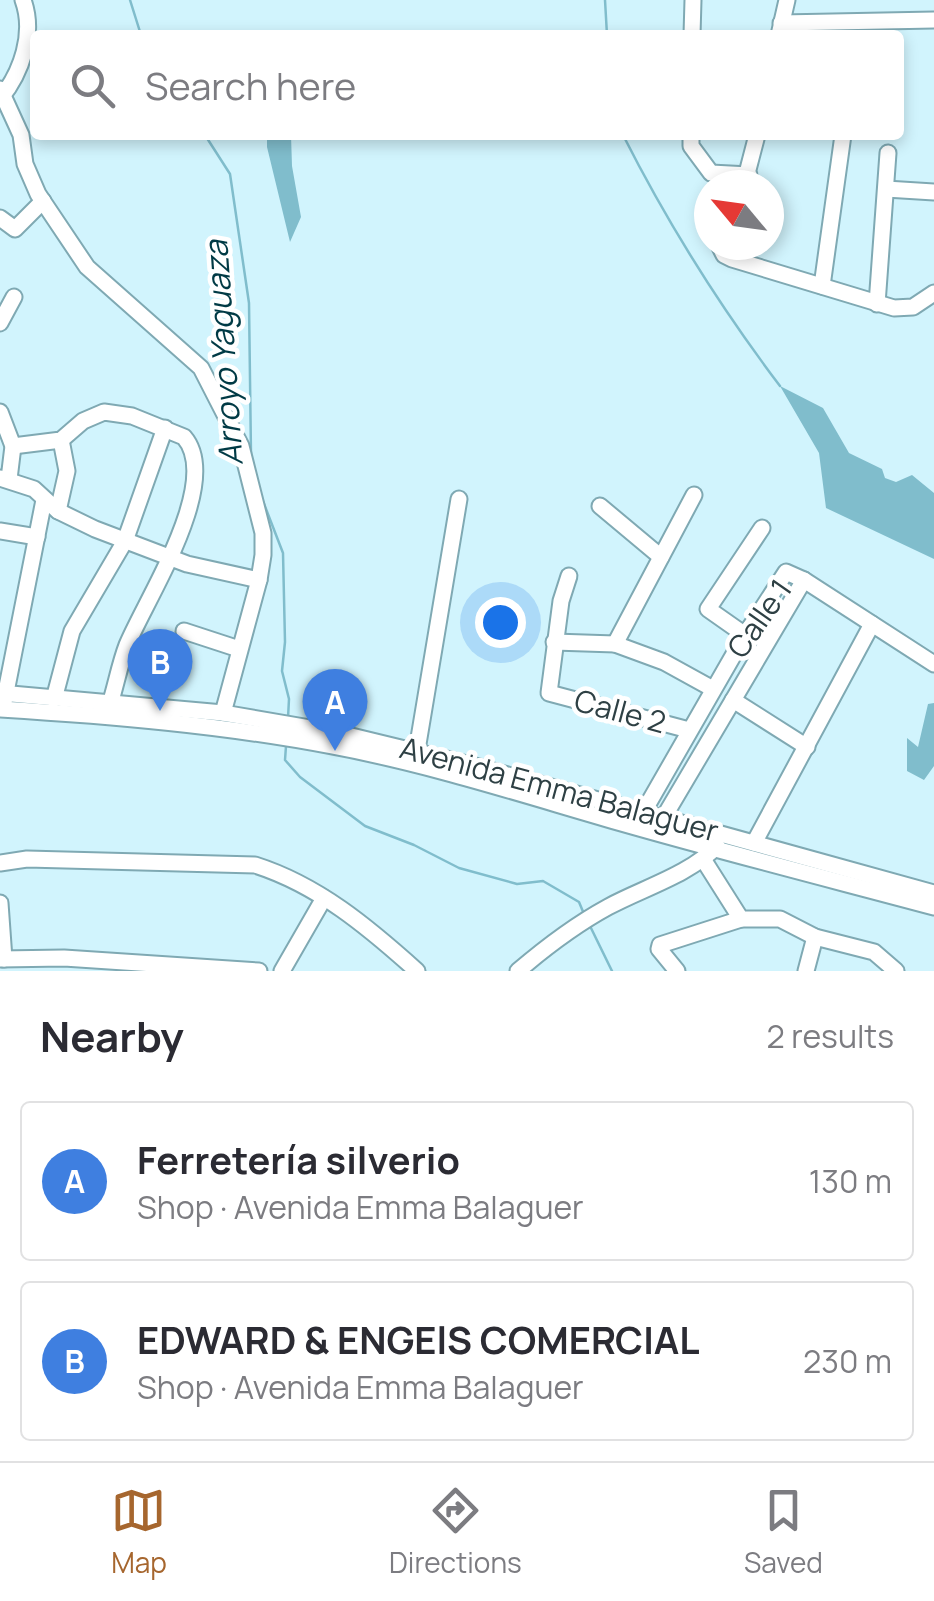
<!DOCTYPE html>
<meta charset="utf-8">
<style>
:root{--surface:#fff;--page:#f2f2f3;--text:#2b2b33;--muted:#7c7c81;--line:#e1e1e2;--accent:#a6662e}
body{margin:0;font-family:Manrope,sans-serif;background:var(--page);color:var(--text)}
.compass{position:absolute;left:694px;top:170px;width:90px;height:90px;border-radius:50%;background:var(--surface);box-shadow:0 5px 15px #0003;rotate:299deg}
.you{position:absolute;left:500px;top:622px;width:35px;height:35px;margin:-25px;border:8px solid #fff;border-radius:50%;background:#1a73e8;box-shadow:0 0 0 15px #1a73e833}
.badge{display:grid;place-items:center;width:65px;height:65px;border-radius:50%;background:var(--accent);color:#fff;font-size:32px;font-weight:700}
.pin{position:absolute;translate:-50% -82px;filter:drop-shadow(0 2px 5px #0008)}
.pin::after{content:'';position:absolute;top:52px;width:35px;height:30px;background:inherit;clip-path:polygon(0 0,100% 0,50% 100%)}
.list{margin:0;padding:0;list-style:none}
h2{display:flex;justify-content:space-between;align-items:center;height:130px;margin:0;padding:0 40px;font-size:42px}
h2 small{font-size:32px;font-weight:400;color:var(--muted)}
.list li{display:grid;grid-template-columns:65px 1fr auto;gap:30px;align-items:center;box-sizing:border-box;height:160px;margin:0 20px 20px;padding:0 20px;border:2px solid var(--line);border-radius:10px}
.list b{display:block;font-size:38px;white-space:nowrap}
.list p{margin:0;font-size:32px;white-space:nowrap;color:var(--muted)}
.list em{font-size:32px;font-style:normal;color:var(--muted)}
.icon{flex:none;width:55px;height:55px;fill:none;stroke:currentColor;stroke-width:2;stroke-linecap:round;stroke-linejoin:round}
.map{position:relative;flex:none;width:934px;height:971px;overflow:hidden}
.search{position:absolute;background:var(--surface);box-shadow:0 5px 15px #0003;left:30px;right:30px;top:30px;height:110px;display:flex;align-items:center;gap:25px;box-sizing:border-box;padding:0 35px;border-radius:10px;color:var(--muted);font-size:38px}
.sheet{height:490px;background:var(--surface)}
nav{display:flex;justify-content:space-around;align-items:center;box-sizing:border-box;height:140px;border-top:2px solid var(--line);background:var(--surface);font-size:28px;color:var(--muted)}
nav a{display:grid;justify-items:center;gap:5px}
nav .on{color:var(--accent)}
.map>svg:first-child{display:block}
.water{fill:#80bdcc}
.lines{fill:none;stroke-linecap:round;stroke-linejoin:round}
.stream{stroke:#80bdcc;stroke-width:2.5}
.minor-casing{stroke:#7fa9b3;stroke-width:19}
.minor{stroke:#fff;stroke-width:15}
.labels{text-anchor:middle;stroke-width:9;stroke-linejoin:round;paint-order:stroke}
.street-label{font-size:30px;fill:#2e4044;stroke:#fff}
.water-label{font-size:32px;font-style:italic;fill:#003a45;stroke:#fff}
</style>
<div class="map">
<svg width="934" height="971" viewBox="0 0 934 971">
<rect width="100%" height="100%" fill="#d1f4fd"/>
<g class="water">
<polygon points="267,135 291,135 292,166 301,217 290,242 267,147"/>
<polygon points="780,386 823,408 849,453 882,469 885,478 896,482 912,475 934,493 934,559 826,508 819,453"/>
<polygon points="934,703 934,766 924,780 907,771 907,738 918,747 928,704"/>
</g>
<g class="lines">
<g class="stream">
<polyline points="130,0 141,35"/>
<polyline points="605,0 607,35"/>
<polyline points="205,135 230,174 249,303 251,455"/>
<path d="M623,135C667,222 721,308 780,386"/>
<polyline points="261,496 283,553 285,642 282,671 289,699 288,718"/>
<polyline points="286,746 285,760 300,777 365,826 414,845 459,868 517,884 543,881 579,902 584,914"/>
<polyline points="590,926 612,971"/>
</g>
<defs>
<g id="minor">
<polyline points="781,23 934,20"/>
<polyline points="692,35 693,0"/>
<polyline points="779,35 787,0"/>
<polyline points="0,89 21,135 25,164 38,194 87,267 201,368 241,446 263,533 263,555 259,580 223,713"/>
<path d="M0,99C22,72 35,33 23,0"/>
<polyline points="691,135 691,146 711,173 749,175"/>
<polyline points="744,185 757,135"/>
<polyline points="886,189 934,192"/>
<polyline points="0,218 15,229 43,201"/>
<polyline points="719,245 724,255 732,259 894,308 913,307 934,293"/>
<polyline points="822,286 843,135"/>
<polyline points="877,304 888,153"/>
<polyline points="0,323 14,297"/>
<polyline points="0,412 13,446 9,479"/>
<path d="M13,446L61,440L83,421L104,412L132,416L184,437C223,482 146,599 127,645C120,663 116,685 110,704"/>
<polyline points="0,478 34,489 58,511 95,529 187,564 259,580"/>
<polyline points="600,506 661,557"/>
<polyline points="58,511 67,471 61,440"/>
<polyline points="0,531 37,537"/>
<polyline points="569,576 561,601 549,693 689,730"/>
<polyline points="184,631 239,649"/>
<polyline points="745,635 708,609 762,528"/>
<polyline points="554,642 615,644 664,662 713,689"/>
<polyline points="615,644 694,495"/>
<polyline points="0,693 223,713 339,733 475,766 934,893"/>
<polyline points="54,699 72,631 125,541 165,428"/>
<polyline points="733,700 807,747"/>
<polyline points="4,702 44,500"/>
<path d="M0,709C112,716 222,725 332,746C429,764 524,795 618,822C723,852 829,879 934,907"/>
<polyline points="417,750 459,499"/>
<polyline points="644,811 745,635 786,572 804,580 934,664"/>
<polyline points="664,817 804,580"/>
<polyline points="754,843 872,624"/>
<polyline points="703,859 741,919 780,919 815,937 874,952 896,971"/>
<path d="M0,863L27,859L255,865C318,885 368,927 417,971"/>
<polyline points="0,903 4,959"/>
<polyline points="0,959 64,958 259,971"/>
<polyline points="282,971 324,898"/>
<path d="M518,971C546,947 575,925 608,907C643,888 689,875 717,846"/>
<polyline points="677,971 659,949 660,945 741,919"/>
<polyline points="806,971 815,937"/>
</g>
</defs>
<use href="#minor" class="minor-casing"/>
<use href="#minor" class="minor"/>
</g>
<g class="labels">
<g class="street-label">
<text transform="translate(760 619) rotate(-55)" y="10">Calle 1</text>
<text transform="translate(620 712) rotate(15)" y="10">Calle 2</text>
<text transform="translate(559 790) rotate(15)" y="10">Avenida Emma Balaguer</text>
</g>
<g class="water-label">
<text transform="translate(224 353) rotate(-94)" y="11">Arroyo Yaguaza</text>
</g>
</g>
</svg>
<svg class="compass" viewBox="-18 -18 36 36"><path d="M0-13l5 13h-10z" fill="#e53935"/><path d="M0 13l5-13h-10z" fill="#7c7c81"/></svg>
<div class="you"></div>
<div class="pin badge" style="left:335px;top:751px;background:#3f7fe0">A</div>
<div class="pin badge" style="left:160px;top:711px;background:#3f7fe0">B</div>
<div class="search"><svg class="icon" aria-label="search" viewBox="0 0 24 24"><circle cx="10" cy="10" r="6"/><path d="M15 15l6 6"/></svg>Search here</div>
</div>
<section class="sheet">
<h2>Nearby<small>2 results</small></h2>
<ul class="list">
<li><span class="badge" style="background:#3f7fe0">A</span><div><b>Ferretería silverio</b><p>Shop · Avenida Emma Balaguer</p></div><em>130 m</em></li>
<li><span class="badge" style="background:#3f7fe0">B</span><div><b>EDWARD &amp; ENGElS COMERCIAL</b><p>Shop · Avenida Emma Balaguer</p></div><em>230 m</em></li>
</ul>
</section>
<nav>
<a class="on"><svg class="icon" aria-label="map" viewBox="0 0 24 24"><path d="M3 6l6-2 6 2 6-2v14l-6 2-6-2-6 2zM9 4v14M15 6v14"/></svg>Map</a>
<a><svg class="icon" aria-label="directions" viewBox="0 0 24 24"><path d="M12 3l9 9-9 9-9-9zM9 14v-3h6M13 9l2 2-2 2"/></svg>Directions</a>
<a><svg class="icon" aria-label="saved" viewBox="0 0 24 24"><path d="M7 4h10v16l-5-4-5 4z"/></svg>Saved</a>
</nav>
